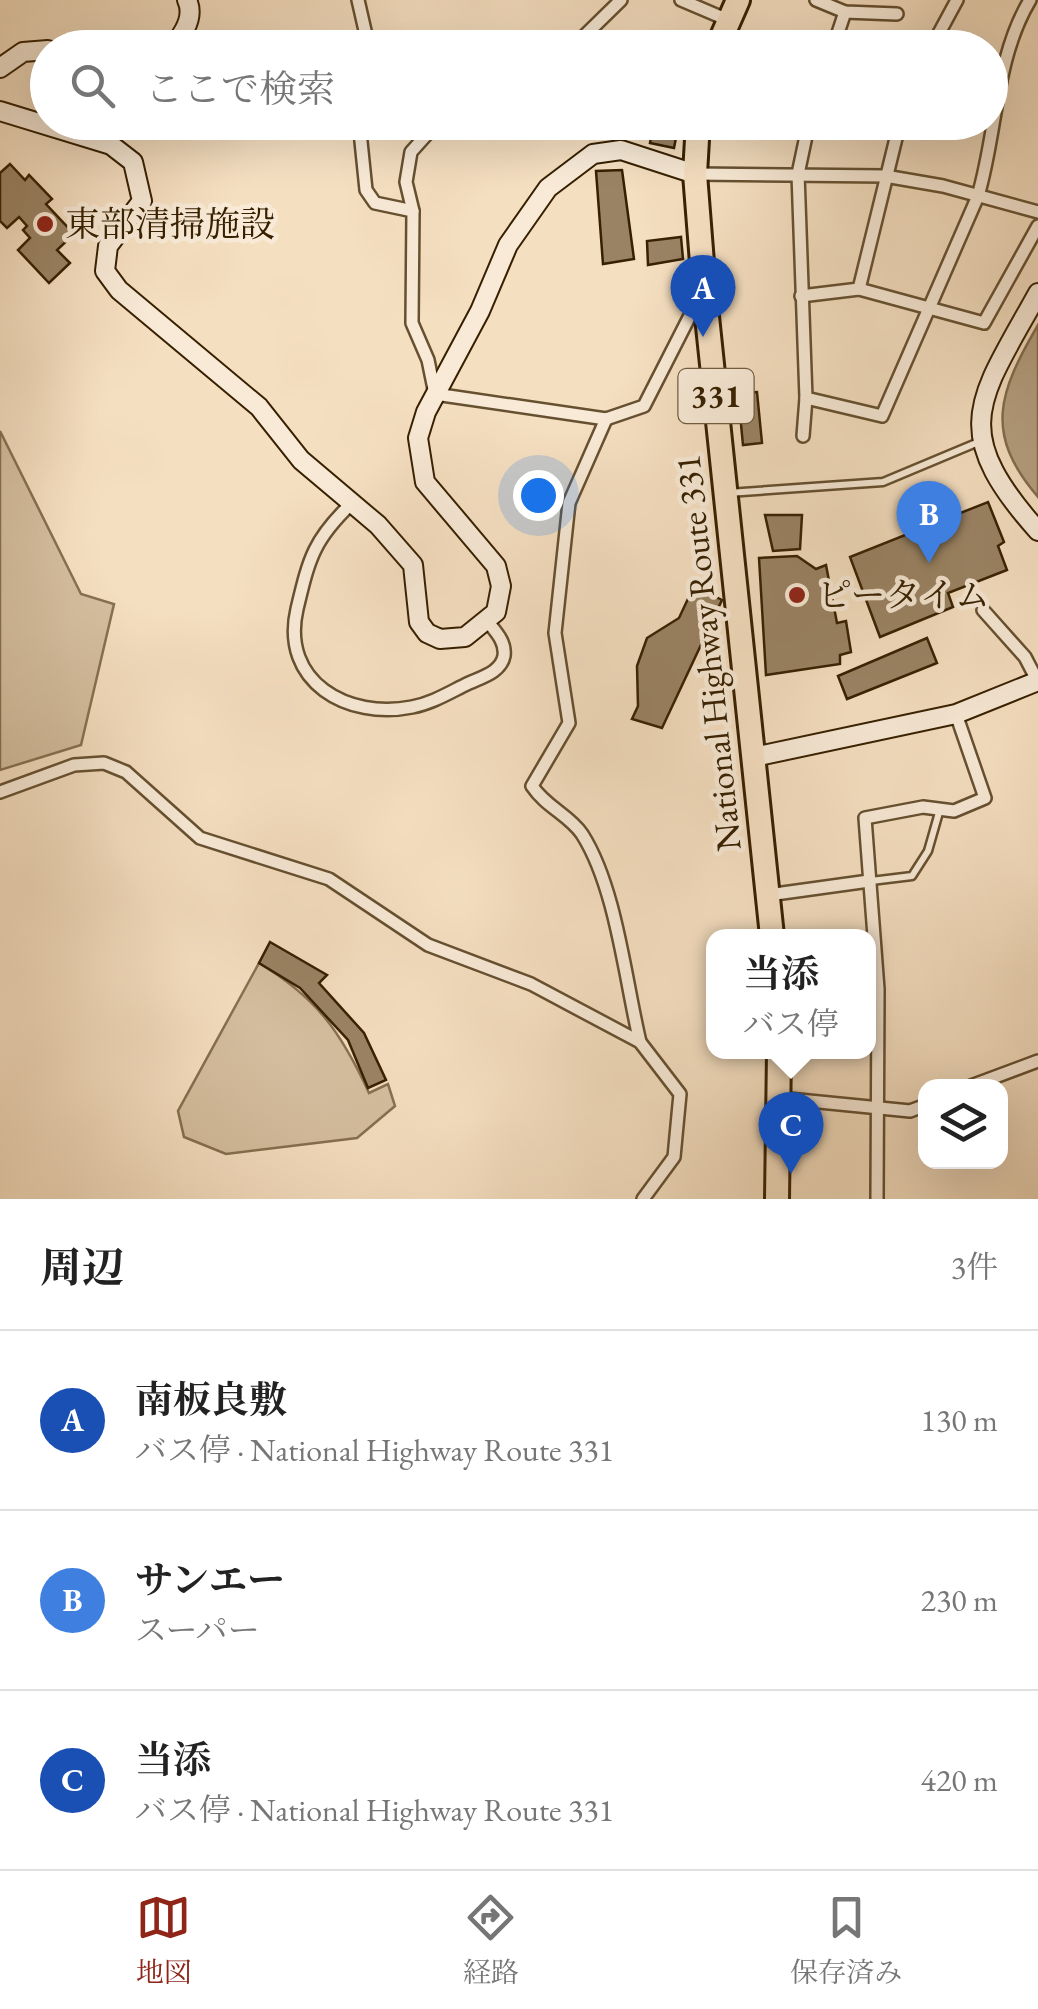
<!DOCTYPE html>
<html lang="ja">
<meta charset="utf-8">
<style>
:root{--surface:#fff;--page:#f6f6f6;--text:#222;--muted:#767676;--line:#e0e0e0;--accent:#8f2418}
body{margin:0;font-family:"EB Garamond","Noto Serif JP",serif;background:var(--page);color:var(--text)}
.controls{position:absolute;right:30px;bottom:30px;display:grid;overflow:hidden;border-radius:20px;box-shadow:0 10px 40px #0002}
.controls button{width:90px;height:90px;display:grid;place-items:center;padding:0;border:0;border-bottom:2px solid var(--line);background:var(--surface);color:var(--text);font:50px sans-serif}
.you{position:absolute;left:538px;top:495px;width:35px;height:35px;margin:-25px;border:8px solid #fff;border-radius:50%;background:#1a73e8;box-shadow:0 0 0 15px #1a73e833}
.badge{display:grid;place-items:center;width:65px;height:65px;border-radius:50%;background:var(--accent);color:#fff;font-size:32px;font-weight:700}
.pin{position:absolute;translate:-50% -82px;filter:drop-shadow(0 2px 5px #0008)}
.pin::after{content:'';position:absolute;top:52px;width:35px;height:30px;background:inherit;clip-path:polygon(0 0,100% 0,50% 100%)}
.popup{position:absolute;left:706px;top:929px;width:170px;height:130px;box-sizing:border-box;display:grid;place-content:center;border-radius:20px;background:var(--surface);filter:drop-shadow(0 2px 8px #0005);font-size:32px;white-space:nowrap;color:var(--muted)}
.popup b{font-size:38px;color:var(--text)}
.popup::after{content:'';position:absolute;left:50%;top:100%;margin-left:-20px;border:20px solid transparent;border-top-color:var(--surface)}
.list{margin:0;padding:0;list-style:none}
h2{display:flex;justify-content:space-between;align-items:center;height:130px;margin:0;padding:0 40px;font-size:42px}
h2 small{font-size:32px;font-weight:400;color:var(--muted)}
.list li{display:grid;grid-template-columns:65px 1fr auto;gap:30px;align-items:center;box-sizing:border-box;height:180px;padding:0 40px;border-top:2px solid var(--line)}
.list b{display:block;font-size:38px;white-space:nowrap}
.list p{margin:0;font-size:32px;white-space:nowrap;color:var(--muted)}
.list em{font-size:32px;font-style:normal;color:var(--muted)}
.icon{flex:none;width:55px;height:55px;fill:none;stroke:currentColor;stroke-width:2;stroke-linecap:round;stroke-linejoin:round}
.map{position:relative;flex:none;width:1038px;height:1199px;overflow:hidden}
.search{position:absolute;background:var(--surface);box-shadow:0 10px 40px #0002;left:30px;right:30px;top:30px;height:110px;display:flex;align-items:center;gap:25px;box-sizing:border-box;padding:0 35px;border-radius:55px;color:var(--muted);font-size:38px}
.sheet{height:670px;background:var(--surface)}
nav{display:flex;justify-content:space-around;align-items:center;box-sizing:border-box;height:140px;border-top:2px solid var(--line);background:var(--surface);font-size:28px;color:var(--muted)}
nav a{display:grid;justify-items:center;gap:5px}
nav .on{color:var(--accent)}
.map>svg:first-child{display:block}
.green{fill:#d5bfa0;stroke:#867050;stroke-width:2.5}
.water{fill:#b49e7f;stroke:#826c4c;stroke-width:2.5}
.building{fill:#9a8364;stroke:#372000;stroke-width:2.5}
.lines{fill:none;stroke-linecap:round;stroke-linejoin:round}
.lane-casing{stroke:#665030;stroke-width:11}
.street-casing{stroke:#665030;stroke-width:16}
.secondary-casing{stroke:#372000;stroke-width:22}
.highway-casing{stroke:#372000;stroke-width:28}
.lane{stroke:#f8ead7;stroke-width:6}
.street{stroke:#f8ead7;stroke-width:11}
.secondary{stroke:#f8ead7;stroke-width:18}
.highway{stroke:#f5dfc1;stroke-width:22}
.poi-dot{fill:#8f2418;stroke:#f8ead7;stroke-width:4}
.labels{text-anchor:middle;stroke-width:9;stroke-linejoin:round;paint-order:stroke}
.shield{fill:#f8ead7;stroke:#715d40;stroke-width:2.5}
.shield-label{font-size:32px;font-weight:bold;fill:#372000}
.poi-label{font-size:35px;fill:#372000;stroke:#f8ead7;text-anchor:start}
.street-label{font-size:35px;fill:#372000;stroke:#f8ead7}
</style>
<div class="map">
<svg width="1038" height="1199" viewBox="0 0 1038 1199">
<rect width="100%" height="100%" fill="#f5dfc1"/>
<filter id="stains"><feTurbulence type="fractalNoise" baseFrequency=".002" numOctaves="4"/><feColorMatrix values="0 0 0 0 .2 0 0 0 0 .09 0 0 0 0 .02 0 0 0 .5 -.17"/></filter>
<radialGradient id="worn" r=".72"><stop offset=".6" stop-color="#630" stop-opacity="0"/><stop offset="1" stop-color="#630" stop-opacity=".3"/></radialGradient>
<g class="green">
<polygon points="0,431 81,594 114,604 81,745 0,770"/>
<path d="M259,963C317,998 341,1032 369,1093L388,1084L395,1106L357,1138L226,1154L184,1137L178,1111Z"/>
</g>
<path class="water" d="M1038,325V497C983,433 999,392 1038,325Z"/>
<g class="building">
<polygon points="666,37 696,46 696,48 663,48"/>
<polygon points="654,122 679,122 674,148 650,143"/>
<polygon points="10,164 25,180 29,175 52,199 46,204 74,234 57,250 70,263 49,283 18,250 30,238 23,230 27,226 19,217 7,228 0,221 0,173"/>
<polygon points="622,170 634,259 603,264 596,171"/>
<polygon points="681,237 683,259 648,265 647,241"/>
<polygon points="757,392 762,443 743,445 738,393"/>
<polygon points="988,502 1004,542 998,546 1007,570 948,593 953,607 880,637 850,557"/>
<polygon points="765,515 802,515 800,549 773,551"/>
<polygon points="797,556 816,569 826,565 837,623 846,621 851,652 840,655 840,664 766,675 759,558"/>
<polygon points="694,586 722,600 662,728 632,719 638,706 637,666 647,638 679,618"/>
<polygon points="927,638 937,663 847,699 838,676"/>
<polygon points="270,942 327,975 319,983 364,1033 386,1080 368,1088 348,1040 300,988 259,963"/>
</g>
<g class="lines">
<defs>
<g id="lane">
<polyline points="728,493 883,482 981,441"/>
<polyline points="871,881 912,876 928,851 940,809"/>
</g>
<g id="street">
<polyline points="358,0 369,48"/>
<polyline points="681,0 728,20"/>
<polyline points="816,0 845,12 897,14"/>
<polyline points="572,48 621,0"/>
<polyline points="833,48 845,12"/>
<polyline points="931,48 957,0"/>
<polyline points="359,122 366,190 375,203 413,211"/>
<polyline points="438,122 411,152 406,182 413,211 412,323 428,360 435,394 606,419 644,406 700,296"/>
<path d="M809,122L798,174L806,398L882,416L978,196C997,132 995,58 1030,0"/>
<polyline points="695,174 885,176 943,186 1038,212"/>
<polyline points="859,289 984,323 1038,226"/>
<polyline points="801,296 859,289 900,122"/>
<path d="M606,419L569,503L555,633L569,723L532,786C546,807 569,815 582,834C616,887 625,979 640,1042"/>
<polyline points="803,436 806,398"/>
<path d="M352,503C313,540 309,559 297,609C280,682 348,720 412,707C433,703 450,692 469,683C482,677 501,672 504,656C506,642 496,632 488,622"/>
<polyline points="983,610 1025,657 1038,682"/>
<polyline points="0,792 74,765 104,763 126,772 200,838 329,879 428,945 531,984 640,1042 680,1094 674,1157 643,1199"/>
<polyline points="768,895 869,881"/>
<polyline points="971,1086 1038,1061"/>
<polyline points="779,1098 910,1111 926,1105"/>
<polyline points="877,1199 878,989 865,818 923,807 954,811 985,798 956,714"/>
</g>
<g id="secondary">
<path d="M171,48C183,35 195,17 187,0"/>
<polyline points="0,68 23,52 48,50"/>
<polyline points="0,111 111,145 133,162 142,201 108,246 105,271 119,290 259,407 301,460 378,525 413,565 419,622 427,633 440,639 465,637 496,612 501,586 496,566 425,482 418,438 426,412 480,311 508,245 548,188 593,154 621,150 695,174"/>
<path d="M1038,293C979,400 947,429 1038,531"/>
<polyline points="754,757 956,714 1038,681"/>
</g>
<g id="highway">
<polyline points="717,48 738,0"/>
<polyline points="698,122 695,174 704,288 772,936"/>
<polyline points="777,1199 779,1052"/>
</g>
</defs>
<use href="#lane" class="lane-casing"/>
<use href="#street" class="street-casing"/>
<use href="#secondary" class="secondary-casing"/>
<use href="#highway" class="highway-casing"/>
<use href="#lane" class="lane"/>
<use href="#street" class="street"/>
<use href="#secondary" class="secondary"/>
<use href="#highway" class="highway"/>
</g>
<g class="poi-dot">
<circle cx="45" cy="224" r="10"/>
<circle cx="797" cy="595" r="10"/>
</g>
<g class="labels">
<rect class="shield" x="678.5" y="369" width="75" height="54" rx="8"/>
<g class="shield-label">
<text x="716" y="407">331</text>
</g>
<g class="poi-label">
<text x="65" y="236">東部清掃施設</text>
<text x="817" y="607">ピータイム</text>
</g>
<g class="street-label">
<text transform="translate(708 653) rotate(-96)" y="12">National Highway Route 331</text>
</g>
</g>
<rect width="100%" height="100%" filter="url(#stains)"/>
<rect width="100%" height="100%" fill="url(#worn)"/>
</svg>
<div class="controls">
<button><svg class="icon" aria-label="layers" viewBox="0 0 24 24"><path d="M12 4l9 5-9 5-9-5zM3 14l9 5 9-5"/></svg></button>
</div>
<div class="you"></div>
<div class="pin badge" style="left:703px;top:337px;background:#1a4fb4">A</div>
<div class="pin badge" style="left:929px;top:563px;background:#3f7fe0">B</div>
<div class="pin badge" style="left:791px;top:1174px;background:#1a4fb4">C</div>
<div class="popup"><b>当添</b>バス停</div>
<div class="search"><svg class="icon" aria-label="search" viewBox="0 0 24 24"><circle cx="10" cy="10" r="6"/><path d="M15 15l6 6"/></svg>ここで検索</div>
</div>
<section class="sheet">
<h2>周辺<small>3件</small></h2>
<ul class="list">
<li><span class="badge" style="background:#1a4fb4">A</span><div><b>南板良敷</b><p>バス停 · National Highway Route 331</p></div><em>130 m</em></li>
<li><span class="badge" style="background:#3f7fe0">B</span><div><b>サンエー</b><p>スーパー</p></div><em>230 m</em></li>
<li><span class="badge" style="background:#1a4fb4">C</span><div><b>当添</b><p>バス停 · National Highway Route 331</p></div><em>420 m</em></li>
</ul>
</section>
<nav>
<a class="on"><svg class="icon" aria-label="map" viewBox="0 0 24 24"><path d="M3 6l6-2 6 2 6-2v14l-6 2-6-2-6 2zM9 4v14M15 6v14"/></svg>地図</a>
<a><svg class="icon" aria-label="directions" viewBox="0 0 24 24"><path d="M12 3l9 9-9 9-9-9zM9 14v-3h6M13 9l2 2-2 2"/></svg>経路</a>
<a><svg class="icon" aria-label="saved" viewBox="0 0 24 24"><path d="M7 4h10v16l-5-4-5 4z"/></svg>保存済み</a>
</nav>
